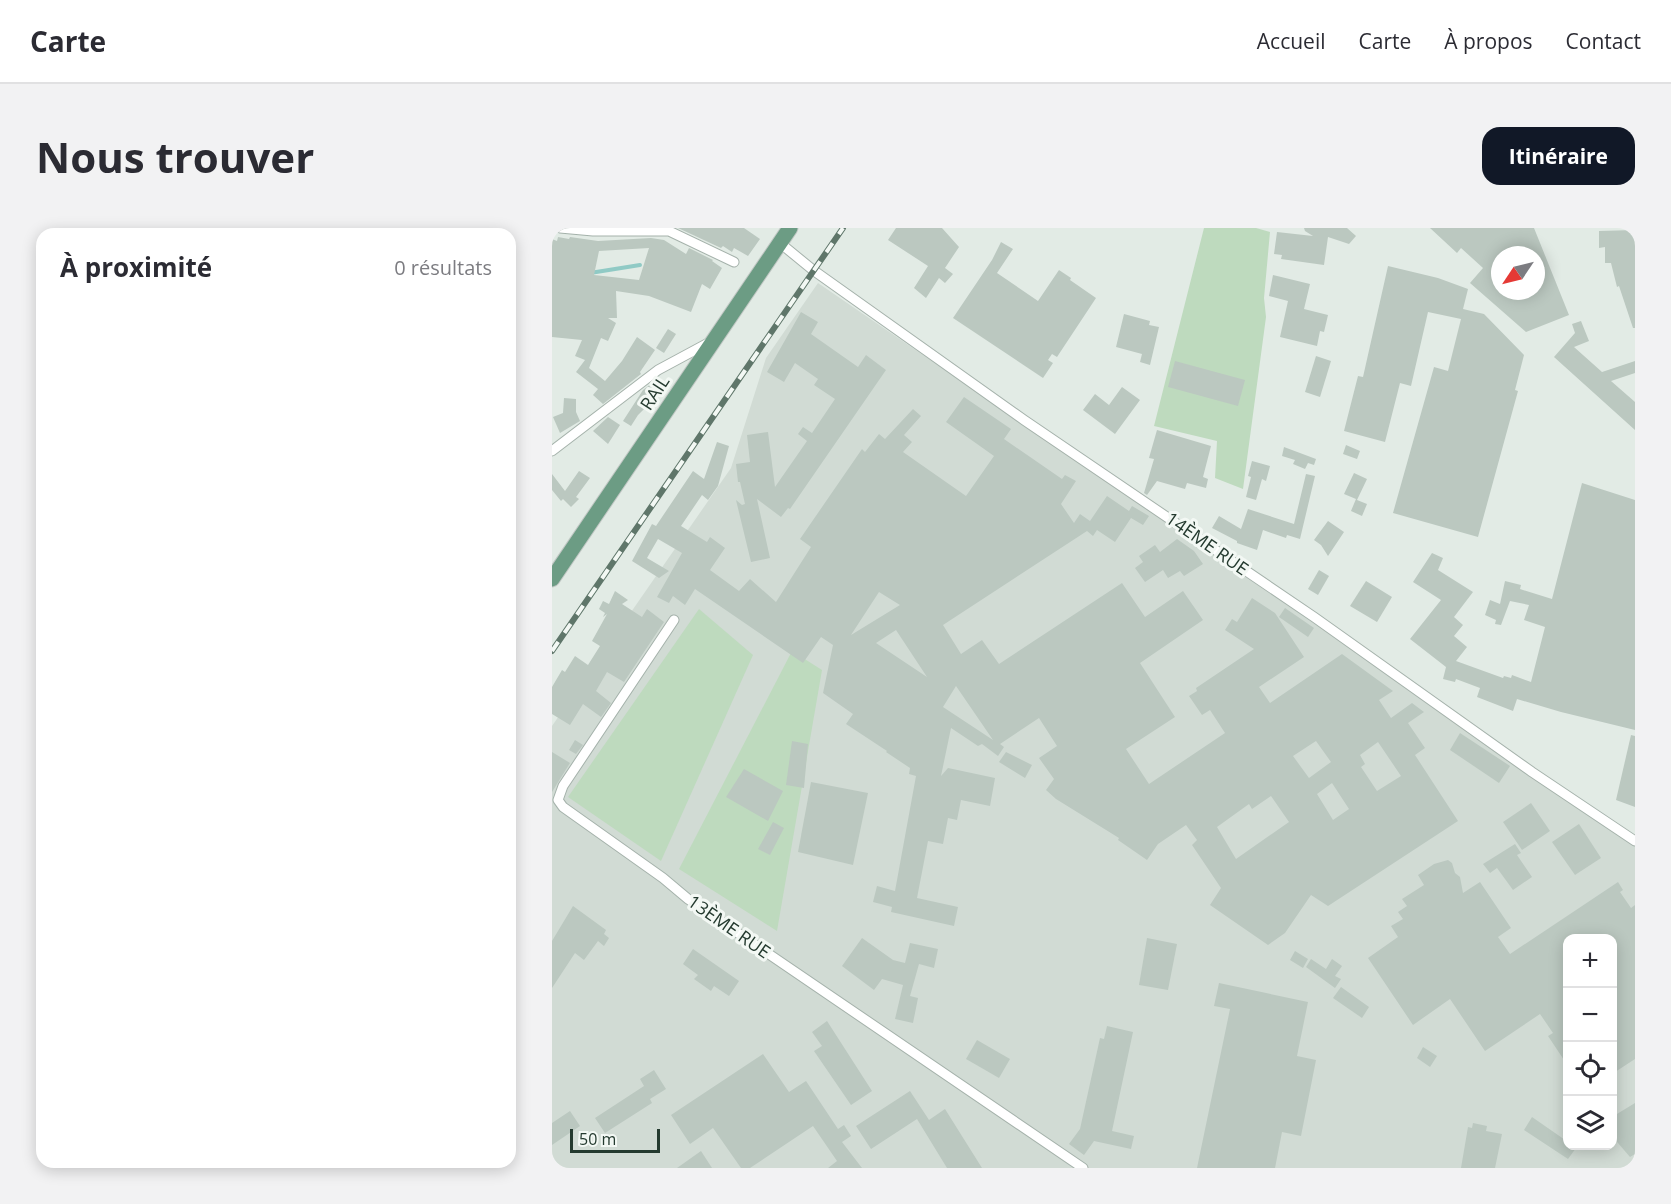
<!DOCTYPE html>
<html lang="fr">
<meta charset="utf-8">
<style>
:root{--surface:#fff;--page:#f2f2f3;--text:#2b2b33;--muted:#7c7c81;--line:#e1e1e2;--accent:#111827}
body{margin:0;font-family:"Open Sans",sans-serif;background:var(--page);color:var(--text)}
.controls{position:absolute;right:18px;bottom:18px;display:grid;overflow:hidden;border-radius:12px;box-shadow:0 3px 15px #0003}
.controls button{width:54px;height:54px;display:grid;place-items:center;padding:0;border:0;border-bottom:2px solid var(--line);background:var(--surface);color:var(--text);font:30px sans-serif}
.compass{position:absolute;left:939px;top:18px;width:54px;height:54px;border-radius:50%;background:var(--surface);box-shadow:0 3px 15px #0003;rotate:235deg}
.scale{position:absolute;left:18px;bottom:15px;width:90px;box-sizing:border-box;padding-left:6px;border:3px solid #243a2f;border-top:0;font-size:16px;line-height:21px;white-space:nowrap;color:#243a2f;-webkit-text-stroke:4px #f3f8f4;paint-order:stroke}
.list{margin:0;padding:0;list-style:none}
h2{display:flex;justify-content:space-between;align-items:center;height:78px;margin:0;padding:0 24px;font-size:26px}
h2 small{font-size:20px;font-weight:400;color:var(--muted)}
.icon{flex:none;width:33px;height:33px;fill:none;stroke:currentColor;stroke-width:2;stroke-linecap:round;stroke-linejoin:round}
.map{position:relative;flex:none;width:1083px;height:940px;overflow:hidden;border-radius:18px}
header{display:flex;align-items:center;gap:36px;box-sizing:border-box;height:84px;padding:0 30px;background:var(--surface);border-bottom:2px solid var(--line)}
header strong{font-size:28px}
nav{display:flex;gap:33px;margin-inline-start:auto;font-size:21px}
.intro{display:flex;align-items:center;justify-content:space-between;box-sizing:border-box;height:144px;padding:0 36px}
h1{margin:0;font-size:42px}
.button{padding:15px 27px;border-radius:18px;background:var(--accent);color:#fff;font-size:21px;font-weight:700}
main{display:flex;gap:36px;padding:0 36px}
aside{flex:1;background:var(--surface);border-radius:18px;box-shadow:0 3px 15px #0003}
.map>svg:first-child{display:block}
.built{fill:#d1dbd4;fill-rule:evenodd}
.green{fill:#bedabe}
.lines{fill:none;stroke-linecap:round;stroke-linejoin:round}
.stream{stroke:#90cac5;stroke-width:4}
.building{fill:#bbc8c0;fill-rule:evenodd}
.street-casing{stroke:#a5b2ab;stroke-width:11}
.primary-casing{stroke:#c2c8c5;stroke-width:17}
.street{stroke:#fff;stroke-width:9}
.primary{stroke:#6c9c84;stroke-width:15}
.rail-casing{stroke:#5f766a;stroke-width:6}
.rail{stroke:#f3f8f4;stroke-width:4;stroke-dasharray:11;stroke-linecap:butt}
.labels{text-anchor:middle;stroke-width:6;stroke-linejoin:round;paint-order:stroke}
.street-label{font-size:18px;fill:#243a2f;stroke:#f3f8f4}
</style>
<header>
<strong>Carte</strong>
<nav><a>Accueil</a><a>Carte</a><a>À propos</a><a>Contact</a></nav>
</header>
<div class="intro"><h1>Nous trouver</h1><a class="button">Itinéraire</a></div>
<main>
<aside>
<h2>À proximité<small>0 résultats</small></h2>
<ul class="list">
</ul>
</aside>
<div class="map">
<svg width="1083" height="940" viewBox="0 0 1083 940">
<rect width="100%" height="100%" fill="#e2ebe5"/>
<path class="built" d="M266,55L1083,616V940H0V498L179,240L214,130ZM1016,710H1060V918H1016Z"/>
<g class="green">
<polygon points="652,0 704,0 718,4 712,70 714,89 691,261 663,250 665,213 602,198"/>
<polygon points="147,381 201,427 109,633 16,569"/>
<polygon points="240,423 270,442 225,703 127,641"/>
</g>
<g class="lines">
<polyline class="stream" points="38,45 88,37"/>
</g>
<g class="building">
<polygon points="126,0 192,0 208,11 196,28 182,20 180,24 171,18 169,20"/>
<polygon points="344,0 390,0 407,19 393,40 401,46 393,55 387,50 374,70 362,60 376,38 336,12"/>
<polygon points="752,0 795,0 804,8 797,16 776,9 772,37 729,31 730,27 722,26 725,4 761,8 753,3"/>
<path d="M878,0H982L1017,87L974,104L918,55L931,40L909,20L905,25ZM948,27H984V63H948Z"/>
<polygon points="1083,2 1083,100 1081,100 1067,58 1065,59 1059,35 1053,35 1053,19 1047,20 1047,3"/>
<path d="M6,9L17,11L18,9L46,13L99,10L112,12L134,26L137,20L161,32L160,33L170,40L158,61L150,56L139,84L97,68L64,63L65,90H56L64,95L56,113L49,110L37,140L53,153L70,133L85,109L103,122L88,144L89,146L51,176L41,167L46,161L24,144L33,132L23,128L30,112L0,109V11L5,13ZM97,20L87,52L42,47L47,23Z"/>
<polygon points="449,14 461,21 445,45 486,73 507,42 519,50 518,52 544,70 505,129 500,126 496,132 501,135 491,150 401,90 440,32"/>
<polygon points="836,38 886,50 916,61 911,81 932,86 972,127 963,162 966,163 926,309 841,285 882,139 896,143 909,91 876,84 859,158 848,155 833,214 792,203 806,148 811,149"/>
<polygon points="721,47 758,56 752,81 776,87 772,104 768,103 765,118 728,109 736,73 717,68"/>
<polygon points="249,84 266,94 259,106 306,139 314,127 334,142 238,281 236,280 229,289 205,271 218,330 199,334 184,272 190,277 193,276 188,254 186,254 184,236 198,234 195,207 216,204 223,259 255,213 246,206 251,199 260,205 283,171 262,157 266,151 243,135 232,154 215,144"/>
<polygon points="572,86 598,93 597,97 607,99 598,137 588,134 590,126 564,119"/>
<polygon points="1029,93 1037,113 1022,119 1050,144 1083,133 1083,145 1059,153 1083,174 1083,202 1002,129 1023,105 1020,96"/>
<polygon points="116,101 124,106 112,125 104,120"/>
<polygon points="764,128 779,133 768,169 753,164"/>
<polygon points="623,133 693,152 686,178 616,159"/>
<polygon points="99,156 105,163 94,173 97,176 86,187 79,198 71,193 91,162"/>
<polygon points="570,159 588,172 563,206 531,182 543,166 557,177"/>
<path d="M412,169L459,201L452,211L510,251L513,247L524,253L509,276L522,295L528,286L538,293L555,268L577,283L580,278L597,288L591,297L579,290L563,314L545,302L541,308L535,303L391,397L409,426L430,412L447,436L570,355L593,389L631,363L651,392L588,435L623,489L574,521L597,556L673,505L658,482L650,487L637,468L645,463L644,460L702,421L673,402L680,391L685,394L700,370L723,385L752,429L707,459L718,475L790,426L841,463L827,472L839,490L860,475L872,484L856,495L873,520L863,527L906,593L776,678L759,667L733,705L716,717L658,677L669,660L640,617L645,612L634,597L606,616L595,632L566,612L567,610L504,571L494,562L502,551L487,530L505,518L487,490L448,516L452,519L446,528L430,516L426,518L399,500L389,548L396,540L443,550L438,578L409,572L405,592L396,590L391,616L376,613L365,670L406,679L402,698L339,684L340,679L321,674L325,658L343,663L364,548L357,546L358,540L334,524L335,523L294,496L301,486L271,465L281,417L269,409L251,435L143,361L133,377L121,368L117,375L105,369L130,325L106,311L95,330L117,343L107,350L80,333L100,296L104,298L141,243L152,251L165,214L177,218L166,258L156,272L150,267L129,298L155,314L158,309L173,320L158,342L187,363L198,351L224,374L259,319L248,311L310,221L313,224L327,206L333,211L361,181L369,188L352,207L360,214L351,224L414,268L442,228L394,194ZM327,364L348,377L299,407ZM344,402L375,449L324,415ZM404,458L441,512L391,479ZM764,513L779,534L757,550L741,528ZM826,514L849,548L825,563L809,539L813,536L808,527ZM780,555L797,581L781,592L765,566ZM719,568L737,594L684,631L665,599L697,576L700,581Z"/>
<polygon points="12,170 24,171 24,184 28,193 8,205 1,189 11,185"/>
<polygon points="56,189 68,197 56,216 41,203"/>
<polygon points="605,202 659,218 651,249 656,251 654,260 635,255 633,261 605,253 595,267 592,265 602,231 597,230"/>
<polygon points="794,217 808,223 805,231 791,226"/>
<polygon points="732,219 764,231 762,237 756,235 753,241 741,236 743,232 730,228"/>
<polygon points="700,233 718,238 714,253 710,251 704,272 694,269 699,249 696,248"/>
<polygon points="27,243 38,250 24,269 27,271 19,279 11,271 9,273 0,262 0,246 13,263"/>
<polygon points="802,245 815,251 805,272 815,276 810,288 799,283 804,271 792,266"/>
<polygon points="754,246 763,248 748,311 735,307 734,310 711,302 705,322 685,315 685,313 660,300 667,288 689,301 696,281 742,296"/>
<polygon points="1030,255 1083,272 1083,502 1009,484 965,471 961,483 925,469 928,460 904,451 903,454 891,451 894,439 858,411 889,372 861,354 880,325 891,330 886,342 921,364 902,389 911,397 902,408 915,419 904,433 951,450 952,448 959,450 960,447 979,454 993,399 972,392 977,377 958,373 949,397 943,396 944,392 933,387 938,372 948,376 953,353 969,357 968,361 1000,371"/>
<polygon points="776,293 792,304 776,328 769,317 762,312"/>
<polygon points="625,311 642,323 651,336 632,348 628,343 616,350 611,342 593,354 583,340 591,334 587,328 603,317 608,324"/>
<polygon points="767,342 777,348 766,367 756,361"/>
<polygon points="814,353 840,369 825,394 798,378"/>
<polygon points="63,363 76,372 70,376 90,389 95,381 112,394 72,454 55,444 44,463 59,475 49,489 31,476 18,497 0,486 0,459 10,442 13,444 23,428 36,437 48,418 40,413 55,386 51,389 53,385 47,381 51,373 57,376"/>
<polygon points="733,380 762,400 756,409 727,389"/>
<polygon points="908,505 958,538 947,555 898,522"/>
<polygon points="1079,507 1083,508 1083,579 1064,572"/>
<polygon points="23,512 31,517 24,526 17,522"/>
<polygon points="240,513 256,516 252,560 234,557"/>
<polygon points="0,524 18,535 0,564"/>
<polygon points="454,524 480,537 473,550 447,534"/>
<polygon points="192,541 231,563 216,593 174,569"/>
<polygon points="259,554 316,565 301,637 246,624"/>
<polygon points="979,575 998,603 970,622 951,594"/>
<polygon points="221,594 232,600 218,627 206,621"/>
<polygon points="1027,596 1049,630 1023,647 1000,614"/>
<polygon points="963,616 969,625 965,627 980,649 961,662 945,640 938,645 931,636"/>
<polygon points="896,632 900,635 903,645 908,649 911,665 928,654 959,700 946,709 958,726 1066,654 1071,662 1068,664 1079,680 1083,677 1083,831 1060,846 1060,711 1016,711 1016,838 996,808 1001,805 988,786 933,823 898,771 861,797 816,730 846,709 839,698 851,691 846,684 855,678 850,671 872,657 866,647 882,636"/>
<polygon points="21,678 54,702 52,706 57,710 52,718 46,713 32,732 23,725 0,760 0,713"/>
<polygon points="310,710 341,732 353,735 358,715 386,721 382,740 367,736 358,768 366,770 361,795 343,791 351,757 330,751 322,762 290,738"/>
<polygon points="595,710 625,716 616,762 587,757"/>
<polygon points="141,721 187,753 177,768 162,758 159,763 142,751 146,747 131,736"/>
<polygon points="743,723 756,731 751,740 738,732"/>
<polygon points="759,731 774,741 780,731 790,738 783,748 789,751 783,760 754,739"/>
<polygon points="667,755 756,774 745,828 764,832 749,908 730,904 723,940 645,940 678,781 662,778"/>
<polygon points="789,759 817,779 810,790 781,770"/>
<polygon points="275,793 320,863 299,877 262,823 270,818 260,804"/>
<polygon points="555,798 581,804 560,903 582,908 579,921 542,913 532,927 517,916 528,901 548,810 552,811"/>
<polygon points="425,812 458,831 447,850 414,831"/>
<polygon points="871,819 885,828 878,839 865,830"/>
<polygon points="211,826 237,864 254,853 286,901 292,897 299,908 290,914 310,940 276,940 285,933 261,898 198,940 189,940 161,900 138,916 119,887"/>
<polygon points="102,842 114,861 98,871 100,875 53,905 43,890 92,858 88,851"/>
<polygon points="358,863 377,892 393,881 430,940 395,940 365,891 319,921 304,898"/>
<polygon points="1083,875 1083,926 1078,929 1060,908 1060,889"/>
<polygon points="18,883 28,898 0,917 0,895"/>
<polygon points="980,889 1016,914 1016,918 1024,920 1016,931 972,902"/>
<polygon points="921,895 935,898 934,903 950,906 943,940 909,940 916,899 920,900"/>
<polygon points="149,923 160,940 125,940"/>
</g>
<g class="lines">
<defs>
<g id="street">
<polyline points="8,0 41,3 117,3 182,34"/>
<polyline points="228,15 261,42 472,192 762,389 980,544 1083,613"/>
<polyline points="0,223 106,142 158,114"/>
<polyline points="122,392 11,558 6,572 11,579 111,650 136,671 531,940"/>
</g>
<polyline id="primary" points="0,351 238,0"/>
</defs>
<use href="#street" class="street-casing"/>
<use href="#primary" class="primary-casing"/>
<use href="#street" class="street"/>
<use href="#primary" class="primary"/>
<defs>
<polyline id="rail" points="0,423 291,0"/>
</defs>
<use href="#rail" class="rail-casing"/>
<use href="#rail" class="rail"/>
</g>
<g class="labels">
<g class="street-label">
<text transform="translate(103 165) rotate(-57)" y="6">RAIL</text>
<text transform="translate(655 316) rotate(35)" y="6">14ÈME RUE</text>
<text transform="translate(177 699) rotate(35)" y="6">13ÈME RUE</text>
</g>
</g>
</svg>
<div class="controls">
<button>+</button>
<button>−</button>
<button><svg class="icon" aria-label="locate" viewBox="0 0 24 24"><circle cx="12" cy="12" r="6"/><path d="M12 2v4M12 18v4M2 12h4M18 12h4"/></svg></button>
<button><svg class="icon" aria-label="layers" viewBox="0 0 24 24"><path d="M12 4l9 5-9 5-9-5zM3 14l9 5 9-5"/></svg></button>
</div>
<svg class="compass" viewBox="-18 -18 36 36"><path d="M0-13l5 13h-10z" fill="#e53935"/><path d="M0 13l5-13h-10z" fill="#7c7c81"/></svg>
<div class="scale">50 m</div>
</div>
</main>
